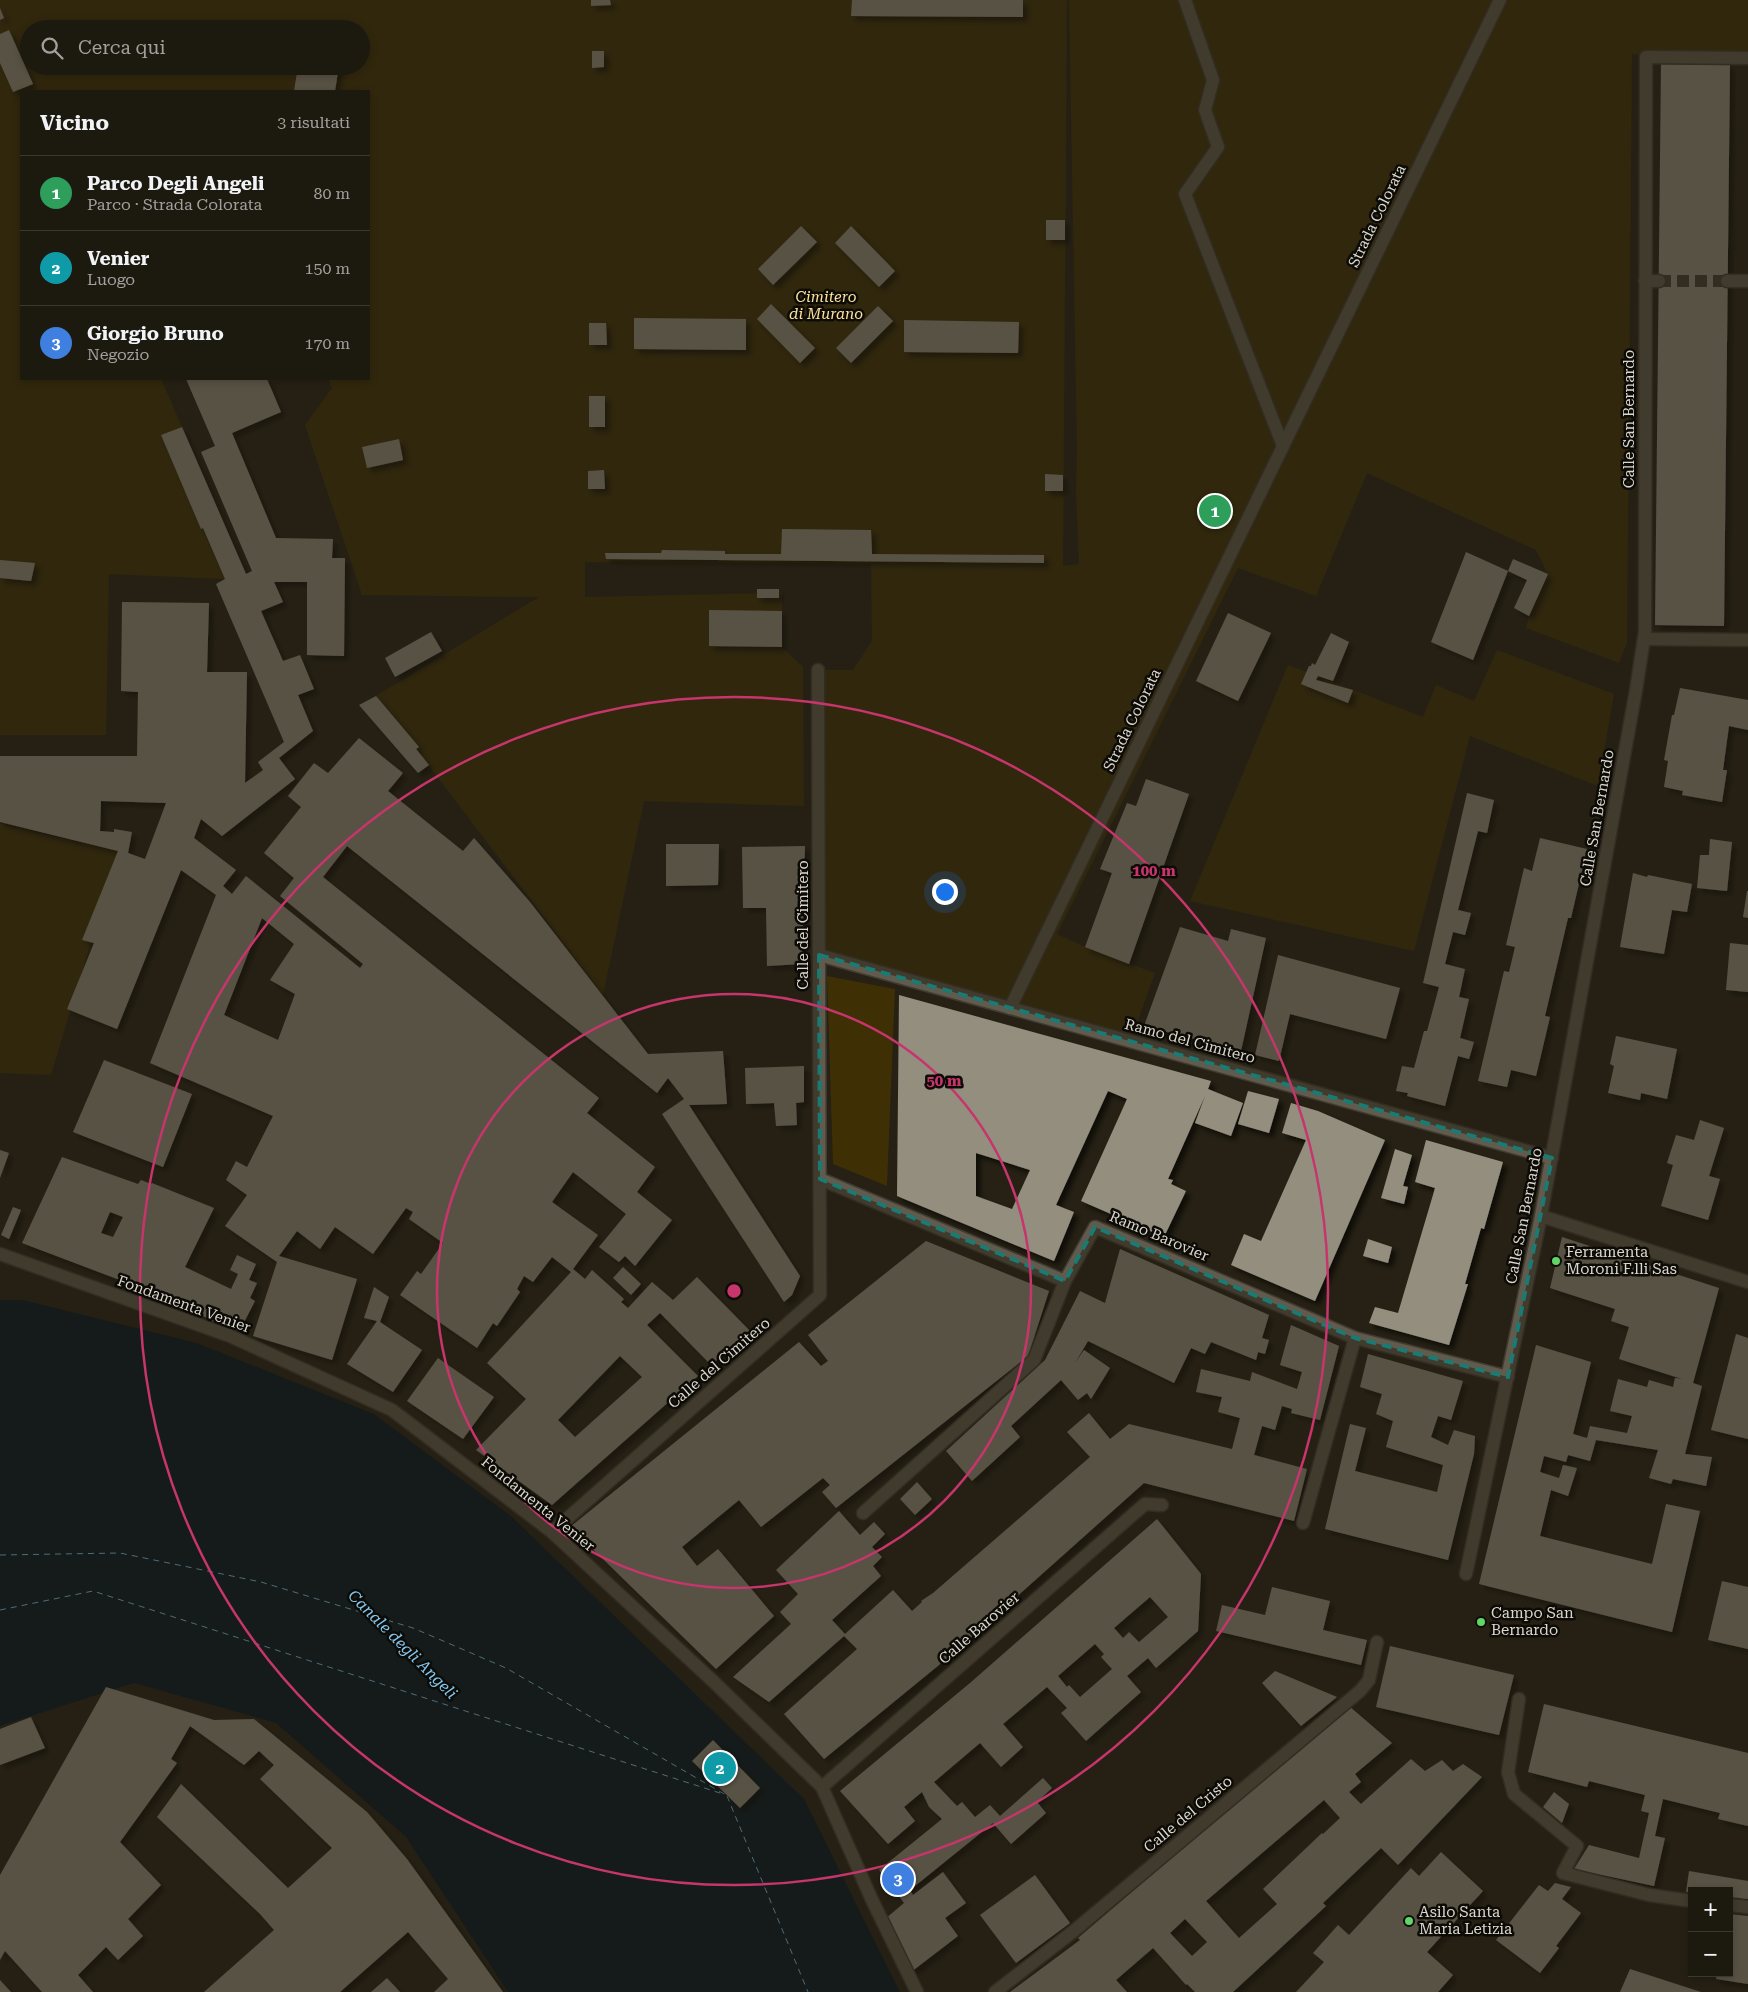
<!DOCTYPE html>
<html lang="it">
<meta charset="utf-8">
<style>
:root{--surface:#1c190f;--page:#29261d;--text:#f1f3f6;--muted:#a0a09e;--line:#3a382f;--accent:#61d46a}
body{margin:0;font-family:"Roboto Serif",serif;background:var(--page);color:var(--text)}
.controls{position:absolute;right:15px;bottom:15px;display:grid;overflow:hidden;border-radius:0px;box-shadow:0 2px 8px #0003}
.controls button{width:45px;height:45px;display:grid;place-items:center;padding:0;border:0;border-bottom:1px solid var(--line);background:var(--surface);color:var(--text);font:25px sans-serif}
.you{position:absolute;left:944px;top:891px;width:18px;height:18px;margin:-12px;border:4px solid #fff;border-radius:50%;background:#1a73e8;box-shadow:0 0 0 8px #1a73e833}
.badge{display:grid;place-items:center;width:32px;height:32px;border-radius:50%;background:var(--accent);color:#fff;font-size:16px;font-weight:700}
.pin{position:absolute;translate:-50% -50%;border:2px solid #fff;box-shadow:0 1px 5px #0006}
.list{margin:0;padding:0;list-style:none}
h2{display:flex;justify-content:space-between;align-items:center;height:65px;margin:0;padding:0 20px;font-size:21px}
h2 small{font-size:16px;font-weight:400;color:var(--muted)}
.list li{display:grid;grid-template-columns:32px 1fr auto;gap:15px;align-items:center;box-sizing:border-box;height:75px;padding:0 20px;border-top:1px solid var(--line)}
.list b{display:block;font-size:19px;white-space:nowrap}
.list p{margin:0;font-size:16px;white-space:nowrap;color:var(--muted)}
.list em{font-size:16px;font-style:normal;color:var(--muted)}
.icon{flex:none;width:28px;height:28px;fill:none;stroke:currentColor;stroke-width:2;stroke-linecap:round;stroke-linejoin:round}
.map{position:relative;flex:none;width:1748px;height:1992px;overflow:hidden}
.search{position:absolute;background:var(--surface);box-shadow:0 2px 8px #0003;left:20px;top:20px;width:350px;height:55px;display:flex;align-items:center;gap:12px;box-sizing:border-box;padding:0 18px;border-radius:28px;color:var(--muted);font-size:19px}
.panel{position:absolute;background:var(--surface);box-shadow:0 2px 8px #0003;left:20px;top:90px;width:350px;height:290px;border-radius:0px}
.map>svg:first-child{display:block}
.green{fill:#3e2f05;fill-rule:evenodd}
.water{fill:#011522}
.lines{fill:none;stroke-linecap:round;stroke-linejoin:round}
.ferry{stroke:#81c7f2;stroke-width:1;stroke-dasharray:6 5;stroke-linecap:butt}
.building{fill:#948e7f;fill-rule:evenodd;filter:url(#shadow)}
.street-tunnel{stroke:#413c30;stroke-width:12;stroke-dasharray:12 6;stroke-linecap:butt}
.street-casing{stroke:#403b33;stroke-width:15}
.street{stroke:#615b4d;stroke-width:12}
.marked{fill:none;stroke:#197b73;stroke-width:4;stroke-dasharray:10 6;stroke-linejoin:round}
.ring{fill:none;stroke:#c6356c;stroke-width:2.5}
.poi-dot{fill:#61d46a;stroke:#0d0b06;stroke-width:2}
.labels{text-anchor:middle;stroke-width:5;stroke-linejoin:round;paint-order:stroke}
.street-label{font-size:15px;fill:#dbd7cf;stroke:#0d0b06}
.park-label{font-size:15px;font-style:italic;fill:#fee29c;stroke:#0d0b06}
.poi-label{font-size:15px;fill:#dbd7cf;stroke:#0d0b06;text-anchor:start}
.water-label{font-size:16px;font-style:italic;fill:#81c7f2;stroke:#0d0b06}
.centre{fill:#c6356c;stroke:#0d0b06;stroke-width:2.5}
.ring-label{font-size:15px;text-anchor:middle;font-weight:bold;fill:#c6356c;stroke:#0d0b06;stroke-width:5;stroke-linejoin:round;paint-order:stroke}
</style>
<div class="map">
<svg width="1748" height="1992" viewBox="0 0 1748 1992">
<defs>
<filter id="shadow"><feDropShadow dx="4.5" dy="4.5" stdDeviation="2.5" flood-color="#0009"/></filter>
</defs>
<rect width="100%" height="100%" fill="#262114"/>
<g class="green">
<path d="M0,0H1067L1063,566L1079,564L1076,492L1077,448L1069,0H1748V57L1632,54L1627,643L1619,663L1526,628L1529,616L1548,574L1536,550L1367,473L1316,596L1238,568L1057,934L1085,947L1155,973L1130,1042L819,955L818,670H853L872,641L871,564L585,562V597L782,593V647L803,667L804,806L644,801L603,995L376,696L539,597L362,595L305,425L332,388L328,379H369V91H21V379H161L182,427L161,436L225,579L109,574L106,735H0ZM29,29H361V66H29Z"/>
<polygon points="1497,650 1614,694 1598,786 1470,736 1414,951 1190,901 1288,665 1423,717 1436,685 1474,701"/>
<polygon points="0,824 118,851 51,1075 0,1073"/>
<polygon points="827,976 895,989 887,1186 833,1164"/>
</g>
<polygon class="water" points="0,1300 23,1300 197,1343 374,1414 511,1516 804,1799 900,1992 508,1992 406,1837 276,1723 134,1683 0,1726"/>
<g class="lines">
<g class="ferry">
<polyline points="0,1555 120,1553 261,1582 413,1628 506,1668 726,1795"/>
<polyline points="0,1610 93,1591 723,1794"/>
<polyline points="727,1796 808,1992"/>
</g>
</g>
<g class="building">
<polygon points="591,0 610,0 611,5 591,6"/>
<polygon points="852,0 1023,0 1023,17 851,16"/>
<polygon points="0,8 4,18 0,20"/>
<polygon points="9,30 33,84 13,92 0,63 0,34"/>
<polygon points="592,51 604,51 604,67 592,68"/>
<polygon points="1661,64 1730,65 1724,626 1655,625"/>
<polygon points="298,66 339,66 335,91 294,91"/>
<rect x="1046" y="220" width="19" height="20"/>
<polygon points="801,226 817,242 773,285 758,269"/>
<polygon points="851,226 895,271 879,287 835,243"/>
<polygon points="771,304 815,348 800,363 757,319"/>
<polygon points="878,306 893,321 851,363 836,348"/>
<polygon points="634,318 746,319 746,350 634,349"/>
<polygon points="904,320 1019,322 1018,353 904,352"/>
<polygon points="589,323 606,323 607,345 589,345"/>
<path d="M186,379H267L281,412L232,433L276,538L333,539L332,558H345L344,656L307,655V582H274L283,602L261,611L283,661L300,655L314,689L298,695L313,731L279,758L295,779L222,836L201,819L194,838L236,870L223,886L232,894L246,876L360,968L363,964L280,896L294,878L264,853L301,807L288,796L314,763L328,773L359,738L403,773L388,791L463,851L474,838L530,902L648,1054L723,1051L727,1104L689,1105L800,1276L792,1295L784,1302L662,1114L684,1099L668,1078L657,1093L347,846L323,877L599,1098L587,1113L655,1167L637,1192L672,1220L635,1266L625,1256L619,1262L599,1247L626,1214L573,1172L552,1202L598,1235L573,1269L585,1279L592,1270L624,1299L621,1302L628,1308L652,1282L673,1300L697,1277L750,1331L711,1365L660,1313L647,1325L698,1376L552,1505L476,1450L526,1399L487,1363L571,1272L552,1257L533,1282L524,1276L517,1289L520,1292L497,1326L493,1323L477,1348L400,1295L417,1271L421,1274L443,1243L409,1219L413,1212L406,1208L373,1254L335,1227L320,1249L297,1231L279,1256L357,1279L332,1360L253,1336L277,1262L225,1226L247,1195L226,1180L236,1161L247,1167L273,1116L150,1063L216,895L181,870L117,1029L67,1009L94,943L82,940L118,851L0,822V756H137L138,692L121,691L122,602L209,603L207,672H247L245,783L263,770L258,762L284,742L216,584L225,579L203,528L201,529L161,435L182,427L246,574L252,571L201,452L215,446ZM101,801L166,803L145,859L128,853L132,832L114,829V832L100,831ZM262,918L294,944L270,980L295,994L278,1040L224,1015ZM620,1356L642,1377L575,1437L558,1420Z"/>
<rect x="589" y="396" width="16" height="31"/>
<polygon points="399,439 403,460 367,468 362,447"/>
<polygon points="604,470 605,489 588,489 588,471"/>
<polygon points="1045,474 1063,475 1063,491 1045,491"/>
<polygon points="782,529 871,530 872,554 1044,555 1044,563 606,559 605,553 661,553 662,550 725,551 725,554 781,554"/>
<polygon points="1466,552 1508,571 1473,660 1431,642"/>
<polygon points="1513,559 1548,574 1529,616 1514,608 1527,580 1508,571"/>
<polygon points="0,560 35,563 31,581 0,578"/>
<rect x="757" y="589" width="22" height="9"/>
<polygon points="709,610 782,611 782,647 709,646"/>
<polygon points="1228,613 1271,633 1238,701 1196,681"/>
<polygon points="431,632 442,651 395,677 385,658"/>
<polygon points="1331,633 1349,642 1333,681 1318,676 1316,680 1353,690 1348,703 1301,684 1309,666 1311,666 1312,663 1315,665"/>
<polygon points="1680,688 1748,700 1748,730 1729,726 1723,770 1727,770 1722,802 1682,795 1683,791 1664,787 1668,761 1664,760 1672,715 1674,715"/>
<polygon points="376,696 419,747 416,749 429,765 418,773 359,705"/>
<polygon points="1146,779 1189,794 1129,964 1085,947 1112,873 1100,869 1127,803 1136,806"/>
<polygon points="1467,793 1494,800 1487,833 1478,831 1458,910 1471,913 1465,935 1453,932 1445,964 1465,969 1459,997 1469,999 1460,1038 1474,1042 1469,1059 1458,1056 1445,1106 1407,1096 1408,1093 1396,1091 1402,1066 1414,1068 1424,1031 1427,1031 1439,987 1423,983"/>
<polygon points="1540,838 1587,849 1571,918 1568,918 1545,1016 1550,1017 1536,1076 1511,1070 1507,1087 1478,1081 1504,971 1509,972 1515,947 1506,945 1524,868 1532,871"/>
<polygon points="1710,839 1732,842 1727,891 1697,888 1700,855 1709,855"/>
<polygon points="666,844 719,844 718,885 666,886"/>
<polygon points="805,846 802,964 767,966 766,908 743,908 742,847"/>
<polygon points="1633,873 1647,877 1648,875 1692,884 1687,912 1672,910 1664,954 1620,947"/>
<polygon points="1747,891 1748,891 1748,918 1743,917"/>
<polygon points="1180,927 1228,941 1231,929 1266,938 1241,1051 1144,1026"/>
<polygon points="1730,943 1748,945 1748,992 1726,990"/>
<polygon points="1278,955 1400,988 1386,1039 1290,1014 1279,1061 1255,1055"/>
<path d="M899,995L1211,1081L1208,1089L1243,1103L1231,1136L1195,1123L1205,1096L1168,1179L1173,1180L1171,1184L1186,1191L1164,1237L1081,1201L1127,1099L1108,1091L1056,1205L1074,1212L1054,1261L897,1196ZM976,1153L1030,1170L1012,1209L976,1196Z"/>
<polygon points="1616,1036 1677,1049 1667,1099 1641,1093 1640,1100 1608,1093 1614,1066 1610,1064"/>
<polygon points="104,1060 192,1094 163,1167 73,1132"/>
<polygon points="804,1066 804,1102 796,1103 797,1125 776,1126 774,1103 746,1104 745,1068"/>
<polygon points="1248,1091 1279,1099 1269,1133 1238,1124"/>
<polygon points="1291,1103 1318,1111 1385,1140 1315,1301 1231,1265 1244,1234 1261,1241 1306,1140 1282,1133"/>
<polygon points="1700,1120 1724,1128 1709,1176 1720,1179 1708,1220 1661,1206 1673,1165 1667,1163 1676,1135 1694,1140"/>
<polygon points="1426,1140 1503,1162 1484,1229 1481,1228 1465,1284 1468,1284 1449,1345 1369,1323 1375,1307 1398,1313 1435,1188 1415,1182"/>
<polygon points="1395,1149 1412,1155 1403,1186 1408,1187 1404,1204 1381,1198"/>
<polygon points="0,1150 9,1153 0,1178"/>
<path d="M62,1157L138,1184L141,1180L151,1184L152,1183L214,1208L185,1267L231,1289L238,1274L230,1270L237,1255L256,1264L249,1280L257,1283L250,1298L255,1301L239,1332L220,1325L186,1307V1309L170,1299L22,1243ZM110,1212L123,1217L113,1237L101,1233Z"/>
<polygon points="13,1207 21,1210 9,1239 1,1235"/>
<polygon points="1562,1237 1719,1288 1693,1383 1702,1386 1685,1454 1712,1457 1706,1486 1673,1479 1671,1484 1649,1478 1658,1450 1596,1440 1590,1461 1568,1455 1566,1462 1544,1456 1540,1472 1559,1478 1563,1465 1577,1468 1568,1496 1551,1490 1540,1536 1652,1564 1666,1504 1700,1511 1672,1632 1479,1584 1536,1345 1591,1362 1573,1434 1587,1438 1590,1426 1627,1433 1632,1416 1610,1411 1618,1379 1647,1387 1649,1380 1673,1387 1675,1378 1682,1379 1619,1359 1629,1327 1611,1321 1615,1309 1550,1288"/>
<polygon points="1368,1239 1392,1247 1388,1263 1363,1256"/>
<polygon points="926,1241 1049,1291 1028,1356 836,1508 822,1492 830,1485 823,1478 761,1527 739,1500 682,1547 697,1566 718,1549 774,1616 716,1669 570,1527 799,1342 821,1366 828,1361 808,1335"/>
<polygon points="1120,1249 1269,1315 1262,1338 1269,1340 1265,1354 1258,1352 1256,1360 1211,1342 1205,1354 1191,1348 1174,1383 1088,1341 1075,1363 1084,1350 1110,1368 1091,1399 1087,1393 1078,1400 1061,1380 1011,1426 1020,1437 972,1481 946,1451 1045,1360 1080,1291 1105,1303"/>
<polygon points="623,1267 641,1284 631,1295 613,1278"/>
<polygon points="374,1287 389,1297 380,1322 422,1350 393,1392 347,1364 377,1321 364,1318"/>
<polygon points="1291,1325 1339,1346 1320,1420 1291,1413 1292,1409 1282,1406 1275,1430 1262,1426 1254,1455 1307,1469 1294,1521 1144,1483 950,1656 824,1759 784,1714 857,1649 844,1636 769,1702 733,1677 791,1624 780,1612 798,1594 776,1570 839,1511 860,1535 874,1522 885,1534 872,1547 882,1557 873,1566 881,1576 832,1620 845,1634 893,1590 912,1611 922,1602 921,1601 933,1593 1090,1457 1067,1432 1089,1413 1110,1439 1129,1424 1232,1449 1240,1418 1218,1412 1222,1397 1196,1392 1201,1369 1250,1381 1252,1372 1297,1389 1302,1372 1280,1365"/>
<polygon points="1736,1334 1748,1338 1748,1439 1711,1430"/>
<polygon points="1368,1354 1463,1381 1451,1420 1438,1416 1431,1437 1448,1445 1454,1430 1475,1436 1474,1454 1448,1560 1325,1529 1350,1424 1366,1428 1355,1471 1437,1492 1443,1465 1386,1447 1393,1421 1376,1414 1382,1394 1360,1387"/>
<polygon points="438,1358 494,1397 463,1439 407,1401"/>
<polygon points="917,1482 932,1499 915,1515 900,1499"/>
<path d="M1157,1519L1201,1574L1198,1631L1156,1668L1148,1658L1127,1676L1141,1692L1086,1741L1061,1713L1067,1708L1047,1687L1003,1724L1023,1747L1001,1767L980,1743L934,1782L957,1806L962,1802L975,1817L990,1805L1000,1816L1043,1778L1052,1788L1037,1802L1046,1813L1011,1844L993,1823L910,1890L913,1895L943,1872L966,1903L945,1918L958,1936L911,1972L885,1919L904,1903L879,1870L942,1819L929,1807L922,1792L904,1807L915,1821L888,1844L840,1791L970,1683ZM1150,1597L1168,1617L1139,1642L1129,1632L1123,1638L1114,1628ZM1095,1644L1104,1654L1101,1657L1112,1669L1080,1697L1069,1685L1067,1687L1058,1676Z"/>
<polygon points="1722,1581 1748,1587 1748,1649 1708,1640"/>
<polygon points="1272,1587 1330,1601 1323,1630 1367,1640 1361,1665 1216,1631 1222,1605 1265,1615"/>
<polygon points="1390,1646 1514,1675 1499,1735 1376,1707"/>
<polygon points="1275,1671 1337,1697 1301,1726 1262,1683"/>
<polygon points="106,1687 214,1720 254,1719 367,1812 407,1859 503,1992 434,1992 448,1979 408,1932 340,1992 204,1992 274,1930 260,1914 157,1817 181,1784 288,1888 332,1848 260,1779 274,1765 259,1751 244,1765 190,1726 171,1759 177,1763 120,1842 161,1885 128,1919 143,1936 118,1960 106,1947 78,1975 93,1992 42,1992 5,1951 0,1960 0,1875"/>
<polygon points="1544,1704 1748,1753 1748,1826 1718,1819 1720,1813 1663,1799 1655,1836 1665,1838 1654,1886 1574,1869 1589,1845 1639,1858 1649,1813 1641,1811 1645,1795 1589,1781 1587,1787 1528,1772"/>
<path d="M1349,1706L1392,1743L1355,1774L1361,1782L1349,1792L1361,1804L1411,1759L1425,1771L1442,1760L1453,1771L1463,1764L1482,1777L1398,1865L1381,1848L1323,1903L1326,1906L1233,1992H1195L1187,1984L1186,1985L1153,1948L1116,1980L1127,1992H1010L1080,1940L1078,1938ZM1324,1800L1340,1818L1323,1834L1322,1833L1263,1889L1277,1904L1239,1938L1206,1901ZM1185,1919L1207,1942L1192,1956L1170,1933Z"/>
<polygon points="31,1717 45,1748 0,1765 0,1729"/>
<polygon points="713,1740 760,1788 740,1808 692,1761"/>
<polygon points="1554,1792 1569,1804 1562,1823 1543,1807"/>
<polygon points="1441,1852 1483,1891 1427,1952 1453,1975 1438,1992 1296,1992 1324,1962 1313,1953 1338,1925 1349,1935 1411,1868 1419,1876"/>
<polygon points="1689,1871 1748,1881 1748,1899 1729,1897 1729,1891 1686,1892"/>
<polygon points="1035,1875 1070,1923 1016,1963 980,1915"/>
<polygon points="1555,1883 1571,1887 1562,1899 1581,1913 1556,1946 1559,1948 1540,1973 1496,1940 1539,1885 1548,1891"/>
<polygon points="1729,1914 1748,1916 1748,1984 1716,1979 1717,1973 1729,1973"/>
<polygon points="1630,1969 1701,1992 1620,1992"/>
<polygon points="387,1978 400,1992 371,1992"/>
<polygon points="0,1980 11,1992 0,1992"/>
</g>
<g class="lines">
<polyline class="street-tunnel" points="1659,281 1727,281"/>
<defs>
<g id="street">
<polyline points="1185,0 1213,80 1205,110 1218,147 1185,194 1283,446"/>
<polyline points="1645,281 1659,281"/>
<polyline points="1727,281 1748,281"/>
<polyline points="1644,639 1748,640"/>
<polyline points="819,955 1552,1158"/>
<polyline points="1010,1008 1500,0"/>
<polyline points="820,1179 1065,1281"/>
<polyline points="1541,1216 1748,1282"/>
<polyline points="0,1254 230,1336 392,1410 552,1532 715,1683 822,1787 872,1900 917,1992"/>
<polyline points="863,1513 1034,1360 1065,1281 1095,1227 1355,1338 1508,1377"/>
<polyline points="1303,1523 1355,1338"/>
<polyline points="552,1532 820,1295 818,670"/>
<polyline points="1466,1574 1541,1216 1636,690 1645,632 1646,57 1748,58"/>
<polyline points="1519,1699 1508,1772 1514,1794 1577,1846 1563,1873 1649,1895 1692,1901"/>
<polyline points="822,1787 1145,1504 1162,1505"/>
<polyline points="1729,1905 1748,1907"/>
<polyline points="995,1992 1075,1930 1360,1691 1369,1680 1377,1642"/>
</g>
</defs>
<use href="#street" class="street-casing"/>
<use href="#street" class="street"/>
</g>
<path d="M0 0H1748V1992H0ZM819,955L1552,1158L1508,1377L1355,1338L1095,1227L1065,1281L820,1179Z" fill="#262114" fill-opacity=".55" fill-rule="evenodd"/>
<path class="marked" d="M819,955L1552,1158L1508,1377L1355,1338L1095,1227L1065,1281L820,1179Z"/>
<g class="ring">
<circle cx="734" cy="1291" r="297"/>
<circle cx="734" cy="1291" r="594"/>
</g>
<g class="poi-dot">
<circle cx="1556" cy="1261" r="5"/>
<circle cx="1481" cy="1622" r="5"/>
<circle cx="1409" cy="1921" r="5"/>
</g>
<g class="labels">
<g class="street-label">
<text transform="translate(1377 216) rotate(-64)" y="5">Strada Colorata</text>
<text transform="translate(1629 419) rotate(-90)" y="5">Calle San Bernardo</text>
<text transform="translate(1132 720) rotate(-64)" y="5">Strada Colorata</text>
<text transform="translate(1597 818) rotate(-80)" y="5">Calle San Bernardo</text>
<text transform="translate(803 925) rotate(-90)" y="5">Calle del Cimitero</text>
<text transform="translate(1190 1041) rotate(15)" y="5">Ramo del Cimitero</text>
<text transform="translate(1524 1216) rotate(-79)" y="5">Calle San Bernardo</text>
<text transform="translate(1159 1236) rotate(23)" y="5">Ramo Barovier</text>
<text transform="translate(184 1304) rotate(20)" y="5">Fondamenta Venier</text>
<text transform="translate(719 1363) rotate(-41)" y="5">Calle del Cimitero</text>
<text transform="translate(538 1504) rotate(39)" y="5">Fondamenta Venier</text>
<text transform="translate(979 1628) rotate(-41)" y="5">Calle Barovier</text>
<text transform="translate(1188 1814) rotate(-40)" y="5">Calle del Cristo</text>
</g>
<g class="park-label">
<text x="826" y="302">Cimitero<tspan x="826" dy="17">di Murano</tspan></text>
</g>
<g class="poi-label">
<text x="1566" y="1257">Ferramenta<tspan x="1566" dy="17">Moroni F.lli Sas</tspan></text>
<text x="1491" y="1618">Campo San<tspan x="1491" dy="17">Bernardo</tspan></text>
<text x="1419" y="1917">Asilo Santa<tspan x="1419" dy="17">Maria Letizia</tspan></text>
</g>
<g class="water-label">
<text transform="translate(403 1644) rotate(45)" y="6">Canale degli Angeli</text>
</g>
</g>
<circle cx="734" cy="1291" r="8" class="centre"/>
<g class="ring-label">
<text x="1154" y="876">100 m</text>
<text x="944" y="1086">50 m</text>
</g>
</svg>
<div class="controls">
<button>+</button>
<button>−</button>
</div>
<div class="you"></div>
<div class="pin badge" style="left:1215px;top:511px;background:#2e9e5b">1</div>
<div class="pin badge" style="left:720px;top:1768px;background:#0f9aa8">2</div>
<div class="pin badge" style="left:898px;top:1879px;background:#3f7fe0">3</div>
<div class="search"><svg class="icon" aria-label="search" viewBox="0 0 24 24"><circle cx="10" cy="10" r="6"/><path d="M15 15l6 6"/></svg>Cerca qui</div>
<section class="panel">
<h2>Vicino<small>3 risultati</small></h2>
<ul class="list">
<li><span class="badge" style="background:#2e9e5b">1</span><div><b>Parco Degli Angeli</b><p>Parco · Strada Colorata</p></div><em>80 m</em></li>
<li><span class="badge" style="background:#0f9aa8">2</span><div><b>Venier</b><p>Luogo</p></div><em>150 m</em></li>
<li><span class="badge" style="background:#3f7fe0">3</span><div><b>Giorgio Bruno</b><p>Negozio</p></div><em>170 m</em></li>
</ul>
</section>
</div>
